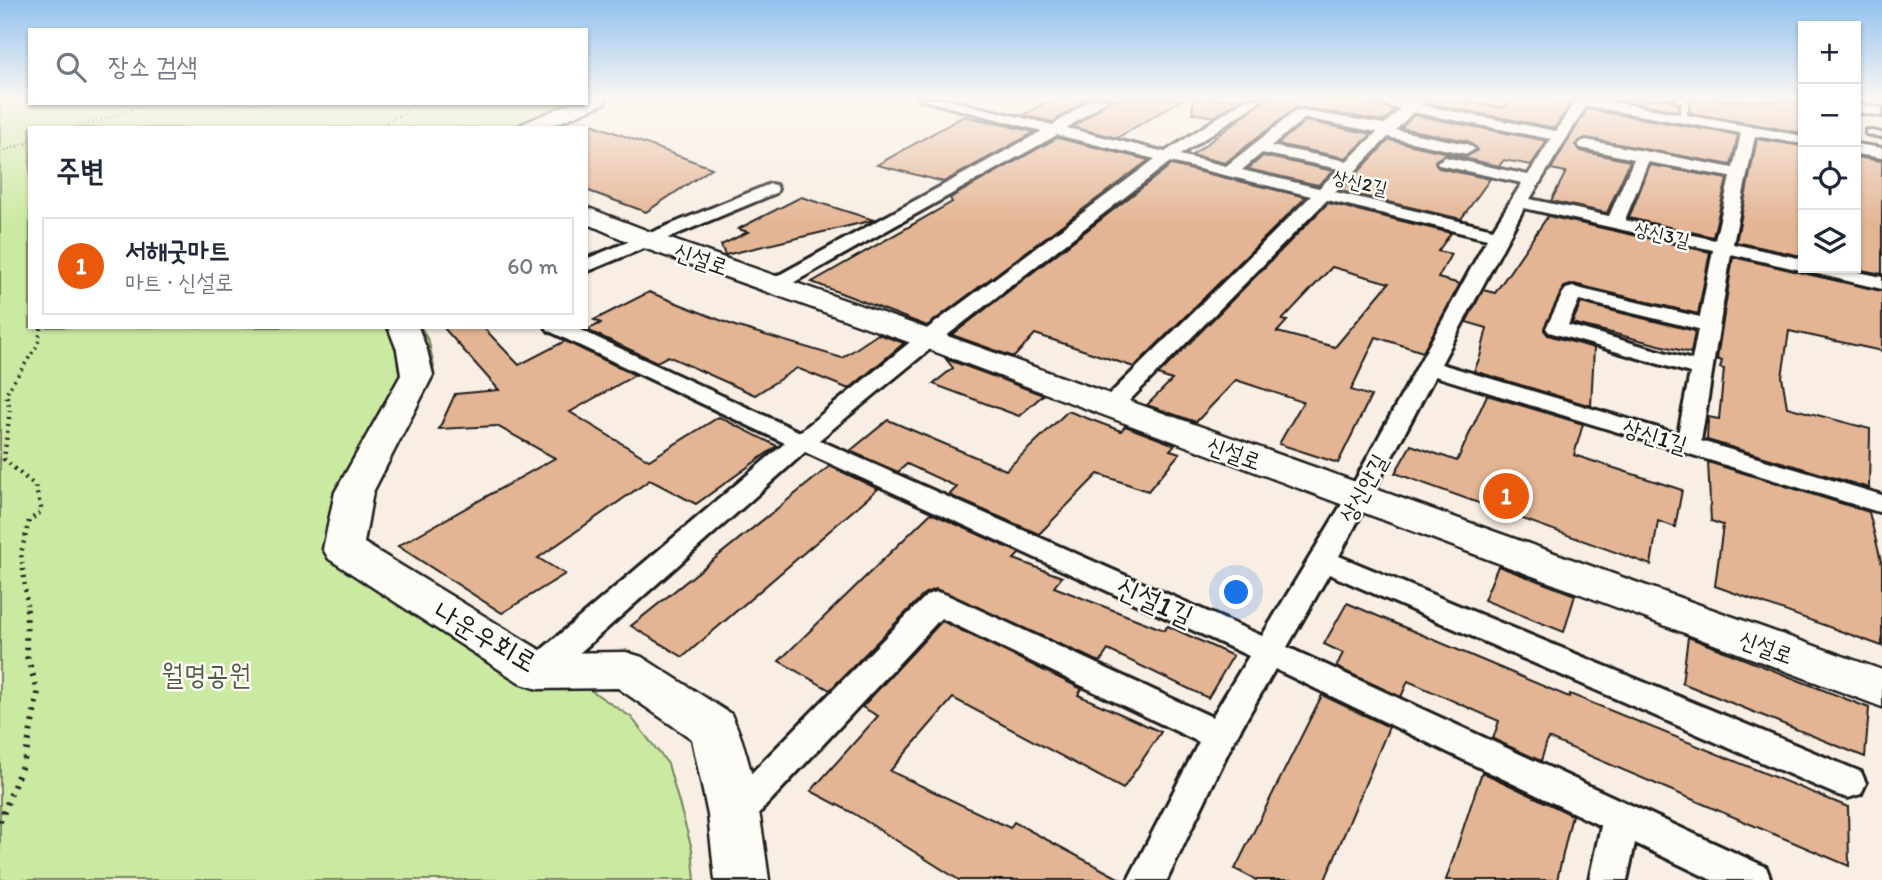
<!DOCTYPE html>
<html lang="ko">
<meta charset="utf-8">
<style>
:root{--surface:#fff;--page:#f2f2f3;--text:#1f2937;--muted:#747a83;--line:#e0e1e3;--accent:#ea580c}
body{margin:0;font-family:Itim,"Poor Story",sans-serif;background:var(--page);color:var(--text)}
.controls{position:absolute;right:21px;top:21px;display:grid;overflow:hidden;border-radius:0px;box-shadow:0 2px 5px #0004}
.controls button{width:63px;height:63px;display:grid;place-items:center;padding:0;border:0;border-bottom:2px solid var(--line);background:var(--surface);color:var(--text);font:35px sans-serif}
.you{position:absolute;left:1237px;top:593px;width:24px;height:24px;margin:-18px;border:5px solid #fff;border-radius:50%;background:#1a73e8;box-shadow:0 0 0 10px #1a73e833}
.badge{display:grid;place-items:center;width:46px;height:46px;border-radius:50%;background:var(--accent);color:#fff;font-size:23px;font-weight:700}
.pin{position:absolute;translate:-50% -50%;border:4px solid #fff;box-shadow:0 2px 7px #0006}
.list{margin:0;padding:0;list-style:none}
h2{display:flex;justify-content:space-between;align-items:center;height:91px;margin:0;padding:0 28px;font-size:30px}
h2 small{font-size:23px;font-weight:400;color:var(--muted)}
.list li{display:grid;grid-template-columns:46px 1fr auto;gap:21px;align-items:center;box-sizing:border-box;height:98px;margin:0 14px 14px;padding:0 14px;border:2px solid var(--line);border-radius:0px}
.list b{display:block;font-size:26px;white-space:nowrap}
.list p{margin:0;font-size:23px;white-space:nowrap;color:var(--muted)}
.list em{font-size:23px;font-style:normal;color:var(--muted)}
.icon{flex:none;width:38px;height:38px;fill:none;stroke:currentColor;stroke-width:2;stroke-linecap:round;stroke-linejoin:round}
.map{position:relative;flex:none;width:1882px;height:880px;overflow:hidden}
.search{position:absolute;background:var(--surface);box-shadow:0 2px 5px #0004;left:28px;top:28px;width:560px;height:77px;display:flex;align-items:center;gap:18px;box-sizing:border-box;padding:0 24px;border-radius:0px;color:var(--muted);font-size:26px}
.panel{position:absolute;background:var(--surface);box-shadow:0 2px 5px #0004;left:28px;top:126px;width:560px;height:203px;border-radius:0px}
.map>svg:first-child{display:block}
.green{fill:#cbeaa1;stroke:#74835e;stroke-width:2}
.building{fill:#e4b594;stroke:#1c1c1c;stroke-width:2;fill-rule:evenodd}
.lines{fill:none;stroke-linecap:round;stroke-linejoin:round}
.lane-casing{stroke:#1c1c1c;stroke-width:6}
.street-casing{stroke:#1c1c1c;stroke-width:6}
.secondary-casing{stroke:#1c1c1c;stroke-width:5}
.path-far3{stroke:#1c1c1c;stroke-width:2.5;stroke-dasharray:1 3.5;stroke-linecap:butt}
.path-far2{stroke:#1c1c1c;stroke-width:3.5;stroke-dasharray:2 4.5;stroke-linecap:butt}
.path-far1{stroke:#1c1c1c;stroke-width:4.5;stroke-dasharray:2 5;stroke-linecap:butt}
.path{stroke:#1c1c1c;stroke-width:6;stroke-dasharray:2.5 7;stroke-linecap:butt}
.lane{fill:#fdfcf7;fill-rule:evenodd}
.street{fill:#fdfcf7;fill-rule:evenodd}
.secondary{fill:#fdfcf7;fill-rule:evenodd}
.labels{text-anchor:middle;stroke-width:5;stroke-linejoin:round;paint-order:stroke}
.far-street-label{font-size:19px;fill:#1c1c1c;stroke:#fdfcf7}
.street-label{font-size:23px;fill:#1c1c1c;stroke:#fdfcf7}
.near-street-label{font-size:28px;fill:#1c1c1c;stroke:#fdfcf7}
.near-park-label{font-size:28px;fill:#515a44;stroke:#fdfcf7}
</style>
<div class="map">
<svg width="1882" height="880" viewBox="0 0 1882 880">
<rect width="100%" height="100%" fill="#f8eee3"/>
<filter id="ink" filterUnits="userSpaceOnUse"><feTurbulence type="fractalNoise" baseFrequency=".0143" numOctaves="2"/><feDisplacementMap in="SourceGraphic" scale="14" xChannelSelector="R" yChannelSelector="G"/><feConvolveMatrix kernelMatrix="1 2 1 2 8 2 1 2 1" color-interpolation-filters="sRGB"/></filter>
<g filter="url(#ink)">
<polygon class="green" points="0,99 30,99 30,103 570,103 522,128 30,128 30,327 421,327 429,342 434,367 362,504 361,539 631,717 668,764 692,849 695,880 0,880"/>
<g class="building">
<polygon points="1052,99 1087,99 1053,122 1023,115"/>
<polygon points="1112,99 1183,99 1117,138 1073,127"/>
<polygon points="1194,99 1241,99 1214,117 1192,113"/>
<polygon points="1266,99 1359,99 1395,110 1384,121 1297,107 1225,163 1192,155"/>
<polygon points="1427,99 1456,99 1503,108 1512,99 1544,99 1570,104 1555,128 1425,103"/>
<polygon points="1614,99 1670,99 1679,105 1678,111"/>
<polygon points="1690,99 1803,101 1803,133 1690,113"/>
<polygon points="1587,109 1738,135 1731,165 1585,138 1575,145 1580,151 1630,161 1607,213 1551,201 1566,172 1551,169"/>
<polygon points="1414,115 1547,141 1531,165 1504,160 1499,166 1446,154 1436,160 1438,168 1490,179 1461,219 1340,191 1389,140 1466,157 1477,150 1468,141 1401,128"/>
<polygon points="964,116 1035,132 944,182 877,165"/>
<polygon points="1306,121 1372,134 1346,158 1277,144"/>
<polygon points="586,122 712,168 646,212 586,190"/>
<polygon points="1057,138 1149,160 927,326 812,282 952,202 950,198"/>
<polygon points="1757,139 1803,146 1801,256 1736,242"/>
<polygon points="1263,156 1334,171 1318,185 1248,169"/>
<polygon points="1856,157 1882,161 1882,274 1851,268 1856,268"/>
<polygon points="1171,165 1306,197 1134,367 1035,334 1014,357 952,335"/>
<polygon points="1650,165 1727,179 1713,237 1629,218"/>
<polygon points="801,197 874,220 725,255 721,245 748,232 738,229"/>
<path d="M1328,203L1451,233L1438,251L1451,254L1438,278L1460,284L1423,352L1376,337L1351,390L1371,396L1338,463L1279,444L1303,402L1236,380L1196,422L1147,405L1172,380L1158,375ZM1332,267L1389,283L1335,347L1277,332L1287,321L1282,320Z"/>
<polygon points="1548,216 1710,252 1698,314 1574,284 1564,287 1544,330 1548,335 1594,348 1591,406 1474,371 1480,357 1487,328 1466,322 1483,290 1495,293"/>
<polygon points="1733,257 1882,291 1882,351 1789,331 1782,377 1787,407 1870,429 1869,488 1707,440 1708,417 1719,419 1724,369 1720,368 1722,361 1717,359"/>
<polygon points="649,292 735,326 842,358 878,334 904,343 849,389 797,368 755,395 668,356 657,362 587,330 601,323 594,320"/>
<polygon points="1581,303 1695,331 1691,353 1572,323"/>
<polygon points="443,327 483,327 519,365 565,341 635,375 570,412 649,460 719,417 777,446 696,504 650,480 538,558 565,574 502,613 398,546 555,458 497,426 439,429 455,394 499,390"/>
<polygon points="946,359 995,377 1043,395 1019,416 933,384 953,368"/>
<polygon points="1487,395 1583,424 1574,455 1682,490 1675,527 1658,521 1651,565 1395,473 1411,445 1457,461"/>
<polygon points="1068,411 1121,431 1125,426 1175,445 1170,450 1180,453 1148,491 1098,474 1039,534 949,495 957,487 907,464 898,472 850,451 888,420 1006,470"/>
<polygon points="1708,462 1869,512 1882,565 1882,646 1715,586 1723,525 1711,521"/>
<polygon points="830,466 878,489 683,657 631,626"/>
<polygon points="931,513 1020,553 1014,559 1062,577 1054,587 1164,630 1168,626 1233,656 1208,698 1108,650 1100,662 936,589 925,593 830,690 779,661"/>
<polygon points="1498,566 1575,595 1564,632 1484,600"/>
<polygon points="1347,603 1569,697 1570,694 1848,807 1849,866 1548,738 1541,761 1493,739 1499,721 1408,681 1401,697 1336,667 1343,653 1324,644"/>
<polygon points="942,621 1082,689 1078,695 1161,732 1123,789 953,698 890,771 1010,828 1014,822 1122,880 959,880 853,813 811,791 878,716 862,707"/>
<polygon points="1688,637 1869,708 1865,757 1682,683"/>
<polygon points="1322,695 1389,727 1325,880 1256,880 1235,869"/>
<polygon points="1482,772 1572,815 1557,880 1446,880"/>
</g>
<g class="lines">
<defs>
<g id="lane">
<polygon points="1672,99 1684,99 1689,102 1686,120 1679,118 1682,103"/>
<polygon points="1866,130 1882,133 1882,137 1866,134"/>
</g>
<g id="street">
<path d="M919,99H945L1053,125L1092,99H1109L1067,128L1165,152L1246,99H1263L1180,155L1226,166L1297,110L1385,124L1400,109L1361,99L1407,102L1410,99H1425L1420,105L1556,131L1576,99H1597L1803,136V144L1755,136L1733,244L1803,259V268H1840L1882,277V289L1731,254L1701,441L1882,495V513L1435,376L1339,556L1861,772L1866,783L1861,794L1848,798L1835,794L1329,574L1287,647L1766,867L1771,880H1712L1635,843L1627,880H1589L1601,826L1275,669L1232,744L1167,880H1128L1199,742L941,618L747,826L734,831L721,826L716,815L721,804L927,595L937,592L947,595L1212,717L1249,656L805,452L549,680L538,683L527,680L522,671L527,662L785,443L549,331L546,327H574L800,432L920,334L1155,159L1057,135L782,289H768L765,285L768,281L1042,131ZM1586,106L1741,133L1733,168L1586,140L1581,142L1578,145L1581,148L1634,159L1609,216L1530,199ZM1413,112L1551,139L1528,175L1445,157L1437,162L1439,165L1522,183L1493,229L1335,192L1388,137L1467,154L1475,149L1467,144L1396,130ZM1305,118L1377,132L1347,161L1271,146ZM1262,153L1339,169L1319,188L1242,170ZM1170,162L1311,196L1102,402L1098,407L1102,412H1118L1327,200L1487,239L1345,499L1262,636L819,440L936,344ZM1648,162L1730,177L1715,240L1625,220ZM1524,208L1713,250L1700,317L1573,287L1566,289L1563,293L1546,328L1549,332L1690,373L1678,434L1441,364ZM1579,300L1698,329L1692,360L1568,325Z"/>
<polygon points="1856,104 1882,108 1882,116 1856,112"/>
<polygon points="1856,144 1882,148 1882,158 1856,154"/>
<polygon points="770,184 776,185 778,189 776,193 586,272 586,259"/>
</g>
<g id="secondary">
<polygon points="586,99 607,99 605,103 547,128 519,128 522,124 571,103 586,103"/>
<polygon points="586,207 656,234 939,333 1882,670 1882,707 917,345 638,246 586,223"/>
<path d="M388,327H418L427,350L433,375L373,492L364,543L545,653L626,652L642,657L731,714C754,760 762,829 769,880H715L708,815L692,739L618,688L538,689L522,684L329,559L323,549L335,492L401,375L397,350Z"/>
</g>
</defs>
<use href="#lane" class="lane-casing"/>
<use href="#street" class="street-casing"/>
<use href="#secondary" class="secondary-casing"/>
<g class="path-far3">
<polyline points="75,128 152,103"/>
<polyline points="374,128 403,114 412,103"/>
<polyline points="0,152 30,142"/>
</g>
<polyline class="path-far2" points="7,392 38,344 41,327"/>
<polyline class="path-far1" points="8,390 6,394 10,409 4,459 35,486 42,511 29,521 21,553 27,605"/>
<polyline class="path" points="0,822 26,755 38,692 26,653 27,603"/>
<use href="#lane" class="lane"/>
<use href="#street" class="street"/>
<use href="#secondary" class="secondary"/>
</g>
</g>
<linearGradient id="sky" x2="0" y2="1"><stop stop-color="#91c1ef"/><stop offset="0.44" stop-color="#fcf7f2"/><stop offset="1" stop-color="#fcf7f2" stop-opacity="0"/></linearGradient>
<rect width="1882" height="223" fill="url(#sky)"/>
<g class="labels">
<g class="far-street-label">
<text transform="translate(1360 182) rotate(13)" y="7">상신2길</text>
<text transform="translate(1662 234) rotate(13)" y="7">상신3길</text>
</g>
<g class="street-label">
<text transform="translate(701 259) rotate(19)" y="8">신설로</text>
<text transform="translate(1655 436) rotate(17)" y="8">상신1길</text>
<text transform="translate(1234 453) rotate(20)" y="8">신설로</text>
<text transform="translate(1363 488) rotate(-61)" y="8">상신안길</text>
<text transform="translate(1766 647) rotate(20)" y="8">신설로</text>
</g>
<g class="near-street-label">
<text transform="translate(1155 601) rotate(24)" y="10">신설1길</text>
<text transform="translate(486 636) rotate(30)" y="10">나운우회로</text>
</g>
<g class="near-park-label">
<text x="206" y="684">월명공원</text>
</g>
</g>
</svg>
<div class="controls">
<button>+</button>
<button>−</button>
<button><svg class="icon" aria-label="locate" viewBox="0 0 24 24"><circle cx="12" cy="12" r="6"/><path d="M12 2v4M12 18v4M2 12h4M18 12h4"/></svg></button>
<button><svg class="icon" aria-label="layers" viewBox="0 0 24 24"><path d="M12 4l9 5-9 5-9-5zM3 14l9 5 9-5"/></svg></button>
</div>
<div class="you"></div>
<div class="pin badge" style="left:1506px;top:496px">1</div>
<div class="search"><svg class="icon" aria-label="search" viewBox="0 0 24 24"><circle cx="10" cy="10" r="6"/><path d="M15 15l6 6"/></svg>장소 검색</div>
<section class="panel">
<h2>주변<small></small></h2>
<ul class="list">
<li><span class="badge">1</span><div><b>서해굿마트</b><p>마트 · 신설로</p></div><em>60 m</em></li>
</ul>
</section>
</div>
